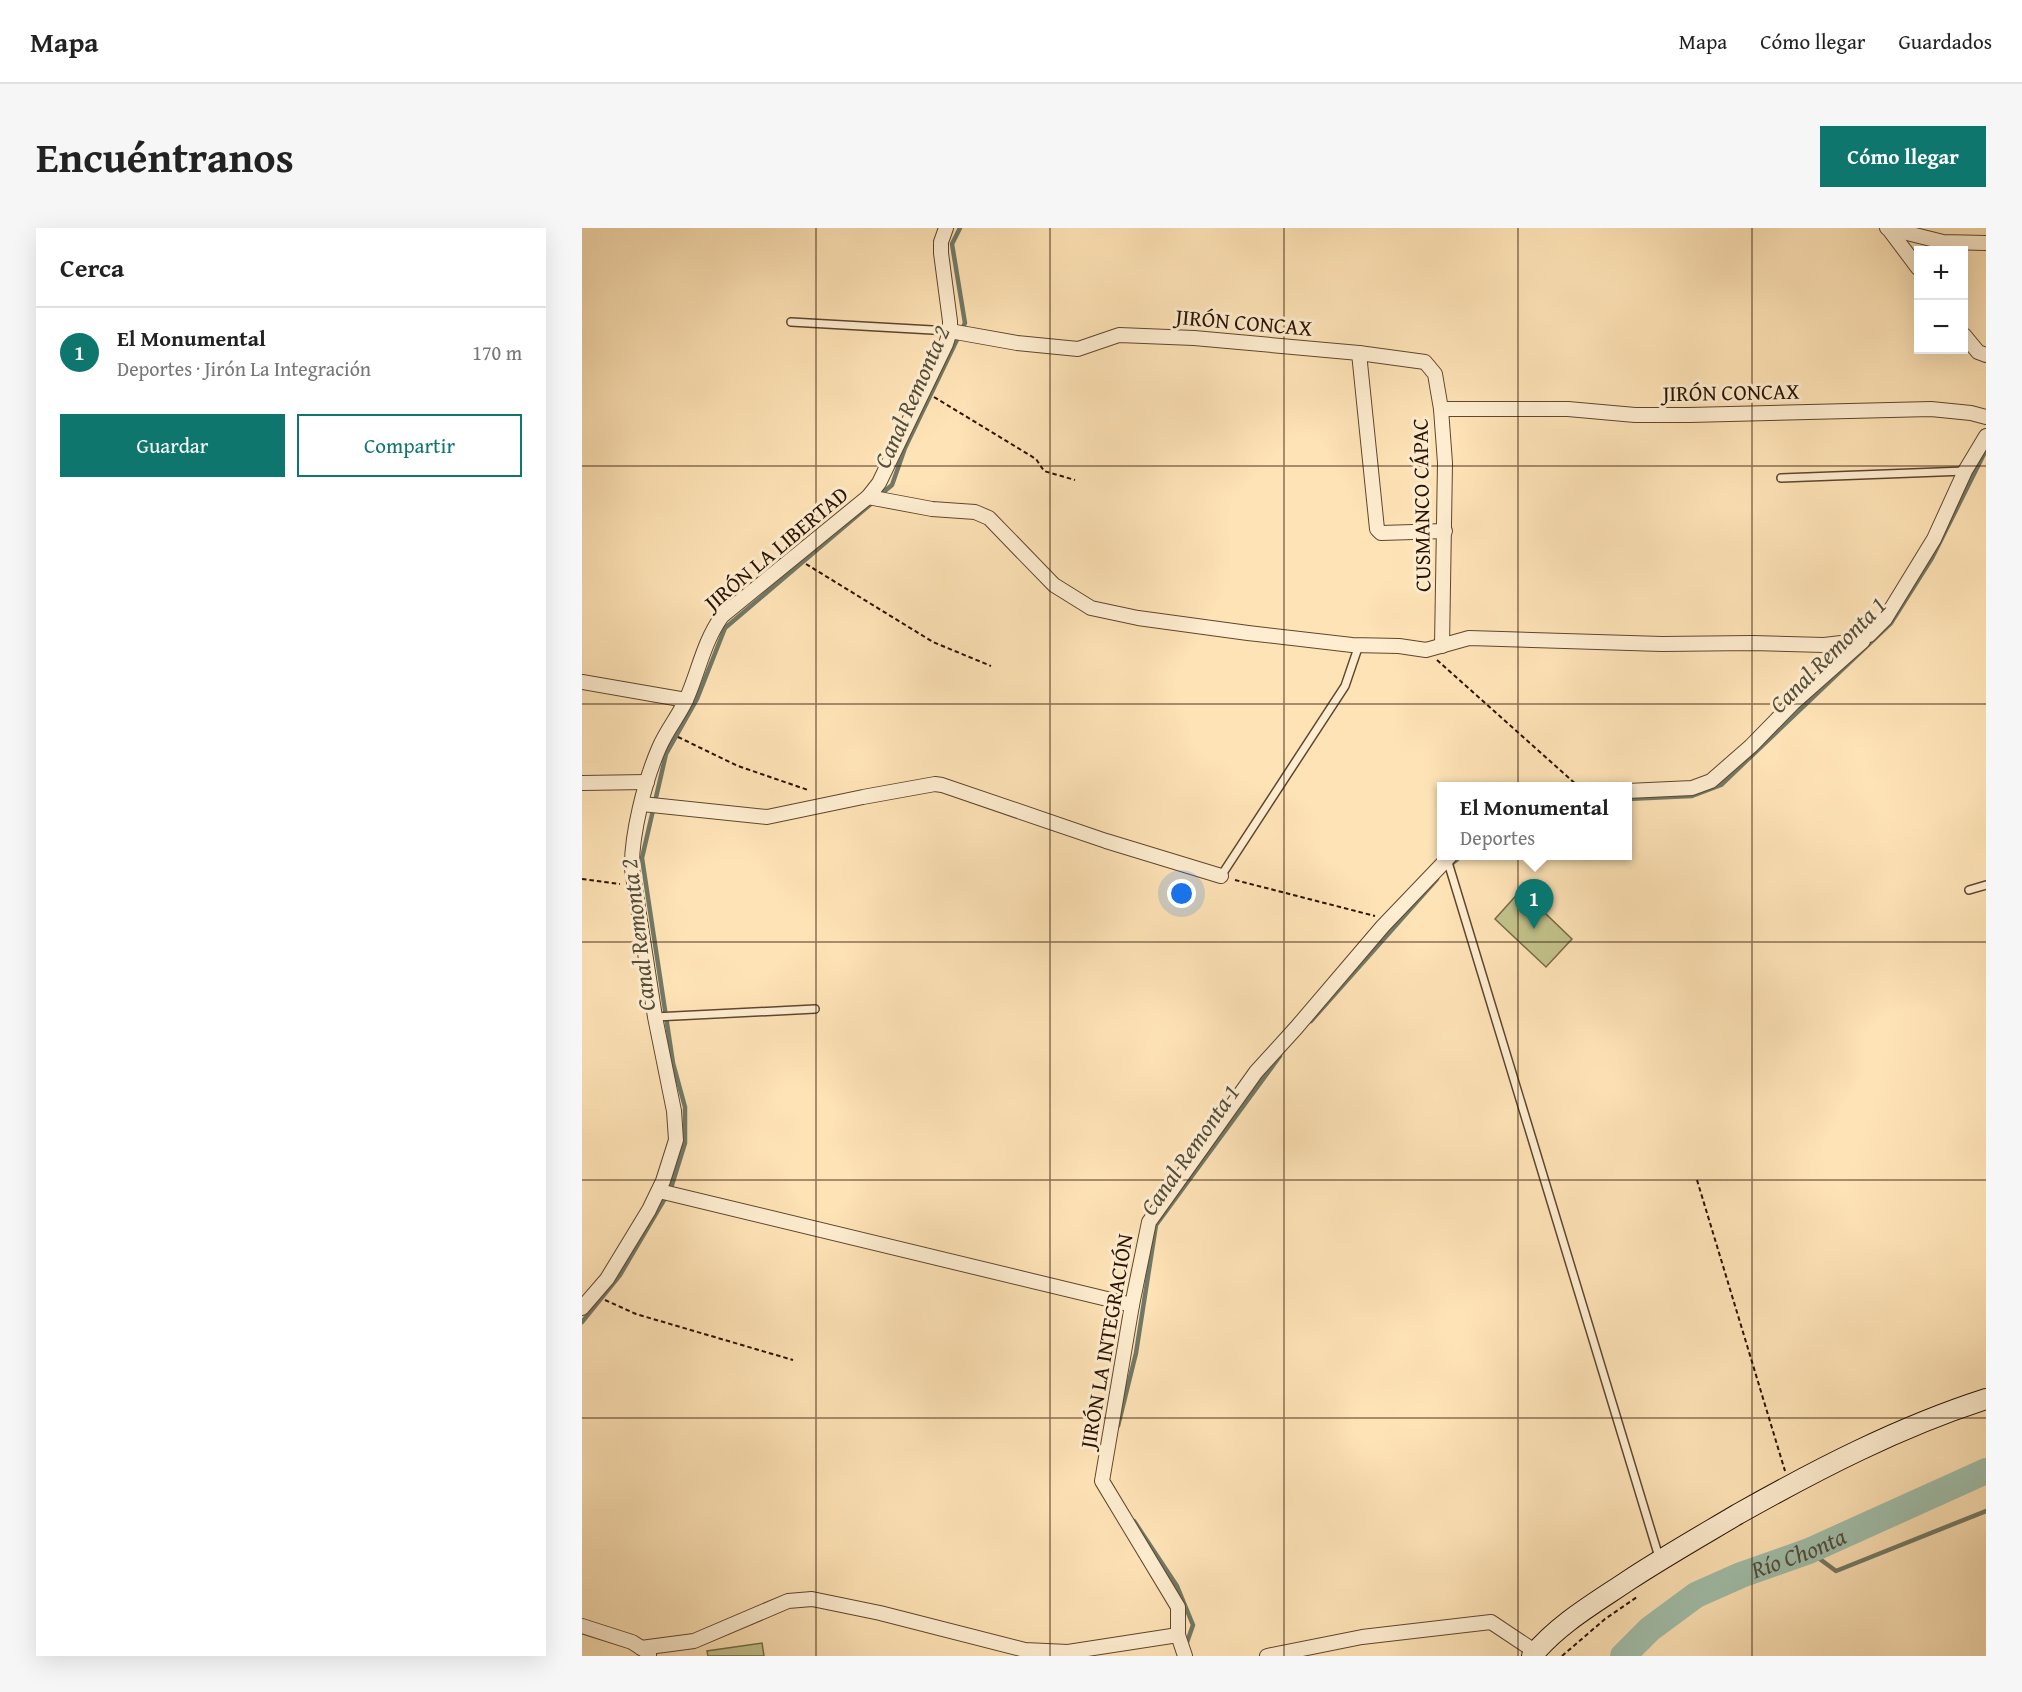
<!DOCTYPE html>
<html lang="es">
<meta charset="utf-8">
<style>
:root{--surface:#fff;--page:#f6f6f6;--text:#222;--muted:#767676;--line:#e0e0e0;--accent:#0f766e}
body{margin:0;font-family:"Gentium Book Plus",serif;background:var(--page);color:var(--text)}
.controls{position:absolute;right:18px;top:18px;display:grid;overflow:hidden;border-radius:0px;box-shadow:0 6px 24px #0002}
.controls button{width:54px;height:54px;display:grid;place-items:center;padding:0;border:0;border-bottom:2px solid var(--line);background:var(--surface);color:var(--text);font:30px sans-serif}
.you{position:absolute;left:600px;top:666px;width:21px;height:21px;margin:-15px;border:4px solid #fff;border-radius:50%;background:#1a73e8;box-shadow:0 0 0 9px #1a73e833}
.badge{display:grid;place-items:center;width:39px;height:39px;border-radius:50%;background:var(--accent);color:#fff;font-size:20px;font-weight:700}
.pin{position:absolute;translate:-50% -50px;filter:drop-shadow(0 2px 3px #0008)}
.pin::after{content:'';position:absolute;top:32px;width:21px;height:18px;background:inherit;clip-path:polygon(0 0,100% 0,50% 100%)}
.popup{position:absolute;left:855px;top:554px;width:195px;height:78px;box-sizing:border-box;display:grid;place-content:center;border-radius:0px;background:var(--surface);filter:drop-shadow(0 2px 4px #0005);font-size:20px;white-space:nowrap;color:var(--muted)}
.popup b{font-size:22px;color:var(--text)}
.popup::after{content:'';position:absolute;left:50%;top:100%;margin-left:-12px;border:12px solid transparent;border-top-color:var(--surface)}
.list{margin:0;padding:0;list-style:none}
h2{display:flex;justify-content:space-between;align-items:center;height:78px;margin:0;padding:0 24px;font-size:26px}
h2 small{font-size:20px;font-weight:400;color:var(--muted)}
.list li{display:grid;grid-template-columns:39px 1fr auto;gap:18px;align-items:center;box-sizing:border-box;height:90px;padding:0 24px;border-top:2px solid var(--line)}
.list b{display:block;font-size:22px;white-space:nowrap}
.list p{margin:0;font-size:20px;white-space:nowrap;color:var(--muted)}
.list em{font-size:20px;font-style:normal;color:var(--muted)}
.actions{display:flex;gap:12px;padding:18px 24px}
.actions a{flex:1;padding:14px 0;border:2px solid var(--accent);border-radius:0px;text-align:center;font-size:21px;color:var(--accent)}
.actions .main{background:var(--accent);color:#fff}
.map{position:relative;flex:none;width:1404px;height:1428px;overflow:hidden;border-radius:0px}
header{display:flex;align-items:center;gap:36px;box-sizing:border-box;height:84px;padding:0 30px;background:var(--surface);border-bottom:2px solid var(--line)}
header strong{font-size:28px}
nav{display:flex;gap:33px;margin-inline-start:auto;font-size:21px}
.intro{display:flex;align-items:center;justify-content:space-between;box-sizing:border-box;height:144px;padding:0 36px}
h1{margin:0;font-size:42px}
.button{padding:15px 27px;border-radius:0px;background:var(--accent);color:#fff;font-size:21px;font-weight:700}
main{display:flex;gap:36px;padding:0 36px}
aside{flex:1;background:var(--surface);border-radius:0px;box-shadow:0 6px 24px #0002}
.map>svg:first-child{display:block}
.green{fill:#c3c38c;stroke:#766a46;stroke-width:1.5}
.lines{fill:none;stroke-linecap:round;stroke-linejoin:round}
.stream{stroke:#717966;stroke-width:4.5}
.river{stroke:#a0beaa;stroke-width:26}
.lane-casing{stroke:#5f462e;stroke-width:10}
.street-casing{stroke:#5f462e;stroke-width:16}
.secondary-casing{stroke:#2a1200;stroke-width:22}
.path{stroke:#2a1200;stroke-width:2;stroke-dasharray:4.5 3;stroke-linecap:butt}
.lane{stroke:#feedd0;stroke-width:7}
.street{stroke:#feedd0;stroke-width:14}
.secondary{stroke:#feedd0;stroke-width:20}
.grid{fill:none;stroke:#2a1200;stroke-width:1.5;stroke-opacity:0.55}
.labels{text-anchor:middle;stroke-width:6;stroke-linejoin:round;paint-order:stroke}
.street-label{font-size:22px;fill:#2a1200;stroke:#feedd0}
.water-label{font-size:24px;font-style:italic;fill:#534e3c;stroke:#feedd0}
</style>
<header>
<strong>Mapa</strong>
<nav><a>Mapa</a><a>Cómo llegar</a><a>Guardados</a></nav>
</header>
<div class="intro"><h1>Encuéntranos</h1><a class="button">Cómo llegar</a></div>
<main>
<aside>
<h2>Cerca<small></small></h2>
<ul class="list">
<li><span class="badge">1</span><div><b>El Monumental</b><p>Deportes · Jirón La Integración</p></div><em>170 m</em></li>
</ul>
<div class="actions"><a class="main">Guardar</a><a>Compartir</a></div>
</aside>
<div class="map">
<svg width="1404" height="1428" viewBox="0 0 1404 1428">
<rect width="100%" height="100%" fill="#fee3b6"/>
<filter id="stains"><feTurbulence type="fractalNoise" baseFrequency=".00333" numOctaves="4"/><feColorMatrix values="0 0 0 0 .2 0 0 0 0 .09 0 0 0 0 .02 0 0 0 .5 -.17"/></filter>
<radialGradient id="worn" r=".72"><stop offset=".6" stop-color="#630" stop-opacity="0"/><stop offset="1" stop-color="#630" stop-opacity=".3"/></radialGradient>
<g class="green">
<polygon points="939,662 990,711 964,739 913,691"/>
<polygon points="180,1415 182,1428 126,1428 125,1423"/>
</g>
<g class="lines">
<g class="stream">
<polyline points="298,267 310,257 323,220 383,95 370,16 378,0"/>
<polyline points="1045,571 1110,568 1139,557 1309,395 1350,330 1404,222"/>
<polyline points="867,638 879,628"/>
<polyline points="729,793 855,651"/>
<polyline points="0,1094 38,1047 89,960 103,915 103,879 91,835 60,630 84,526 115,471 143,400 290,275"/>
<polyline points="536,1198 554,1125 574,997 698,828"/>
<polyline points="552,1293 595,1358 611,1397 604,1417"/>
<polyline points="1227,1323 1254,1343 1404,1283"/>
</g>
<path class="river" id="s1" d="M1041,1428L1068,1401L1114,1367L1159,1347L1227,1323L1404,1243"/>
<defs>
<g id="lane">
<polyline points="209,94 368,103"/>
<polyline points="1199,250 1383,243"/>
<polyline points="865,631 1077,1329"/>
<polyline points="639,648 763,458 777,417"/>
<polyline points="1387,662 1404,657"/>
<polyline points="73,789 233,781"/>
</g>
<g id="street">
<polyline points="1305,0 1361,14 1404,15"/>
<polyline points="1306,0 1336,40"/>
<polyline points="368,103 435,115 496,121 537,107 612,110 777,125 795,301 799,305 863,303"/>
<polyline points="1382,107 1396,124 1404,127"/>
<polyline points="777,125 843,134 853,146 859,181 863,235 860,418"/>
<polyline points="859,181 986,181 1053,187 1107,187 1349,181 1389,185 1404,189"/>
<polyline points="286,269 350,281 393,284 407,290 472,357 509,380 556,390 666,405 770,417 817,418 844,422 887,410 1080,416 1170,415 1242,417 1268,414 1287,407 1303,391 1352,311 1383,243 1404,208"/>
<polyline points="0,454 104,472"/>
<polyline points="0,555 65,554"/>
<polyline points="1045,563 1110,560 1129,553 1169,518 1211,475 1281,413"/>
<polyline points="60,576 185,589 281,569 353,556 360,557 524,613 639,648"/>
<polyline points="77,963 550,1077"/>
<path d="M0,1080L25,1051L67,982L81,953L94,912L92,883L73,789L50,641C49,607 63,552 77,520C84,503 96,489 104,472C117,443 121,415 140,388L286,269L297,255L364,116L368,103V93L359,25V14L364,0"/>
<polyline points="0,1398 50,1414 67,1425 67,1428"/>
<polyline points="59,1420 112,1413 206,1373 230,1371 298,1385 443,1422 486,1424 596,1407"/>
<polyline points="603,1428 596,1407 596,1379 520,1253 550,1077 567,994 674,844 714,800 801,698 868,628"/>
<polyline points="685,1428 780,1409 909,1394 954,1424"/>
</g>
<path id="secondary" d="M950,1428C976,1396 1013,1375 1047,1352C1082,1329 1119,1308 1156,1286C1236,1241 1317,1199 1404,1171"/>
</defs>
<use href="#lane" class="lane-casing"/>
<use href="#street" class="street-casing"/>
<use href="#secondary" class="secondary-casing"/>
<g class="path">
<polyline points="352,169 454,231 462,243 493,252"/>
<polyline points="224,336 351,414 409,438"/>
<polyline points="855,432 996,558"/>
<polyline points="96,509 156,538 226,562"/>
<polyline points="0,651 38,656"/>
<polyline points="653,652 793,688"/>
<polyline points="1115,952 1203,1243"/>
<polyline points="23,1072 54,1086 211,1132"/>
<polyline points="980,1428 1023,1391 1055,1369"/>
</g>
<use href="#lane" class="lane"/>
<use href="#street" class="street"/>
<use href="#secondary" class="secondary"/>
</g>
<path class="grid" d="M234,0V1428M468,0V1428M702,0V1428M936,0V1428M1170,0V1428M0,238H1404M0,476H1404M0,714H1404M0,952H1404M0,1190H1404"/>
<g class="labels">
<g class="street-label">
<text transform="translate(662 94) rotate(5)" y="8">JIRÓN CONCAX</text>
<text transform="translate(1149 164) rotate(-1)" y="8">JIRÓN CONCAX</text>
<text transform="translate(839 277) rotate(-91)" y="8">CUSMANCO CÁPAC</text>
<text transform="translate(194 320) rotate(-40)" y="8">JIRÓN LA LIBERTAD</text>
<text transform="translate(524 1113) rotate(-80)" y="8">JIRÓN LA INTEGRACIÓN</text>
</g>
<g class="water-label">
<text transform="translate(330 169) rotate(-66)" y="8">Canal Remonta 2</text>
<text transform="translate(1246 427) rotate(-45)" y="8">Canal Remonta 1</text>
<text transform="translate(56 707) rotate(-97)" y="8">Canal Remonta 2</text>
<text transform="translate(608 922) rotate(-55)" y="8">Canal Remonta 1</text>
<text dy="8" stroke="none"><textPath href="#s1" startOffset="206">Río Chonta</textPath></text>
</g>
</g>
<rect width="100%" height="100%" filter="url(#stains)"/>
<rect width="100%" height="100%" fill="url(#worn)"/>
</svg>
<div class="controls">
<button>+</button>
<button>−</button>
</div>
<div class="you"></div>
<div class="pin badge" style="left:952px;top:701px">1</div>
<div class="popup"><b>El Monumental</b>Deportes</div>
</div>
</main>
